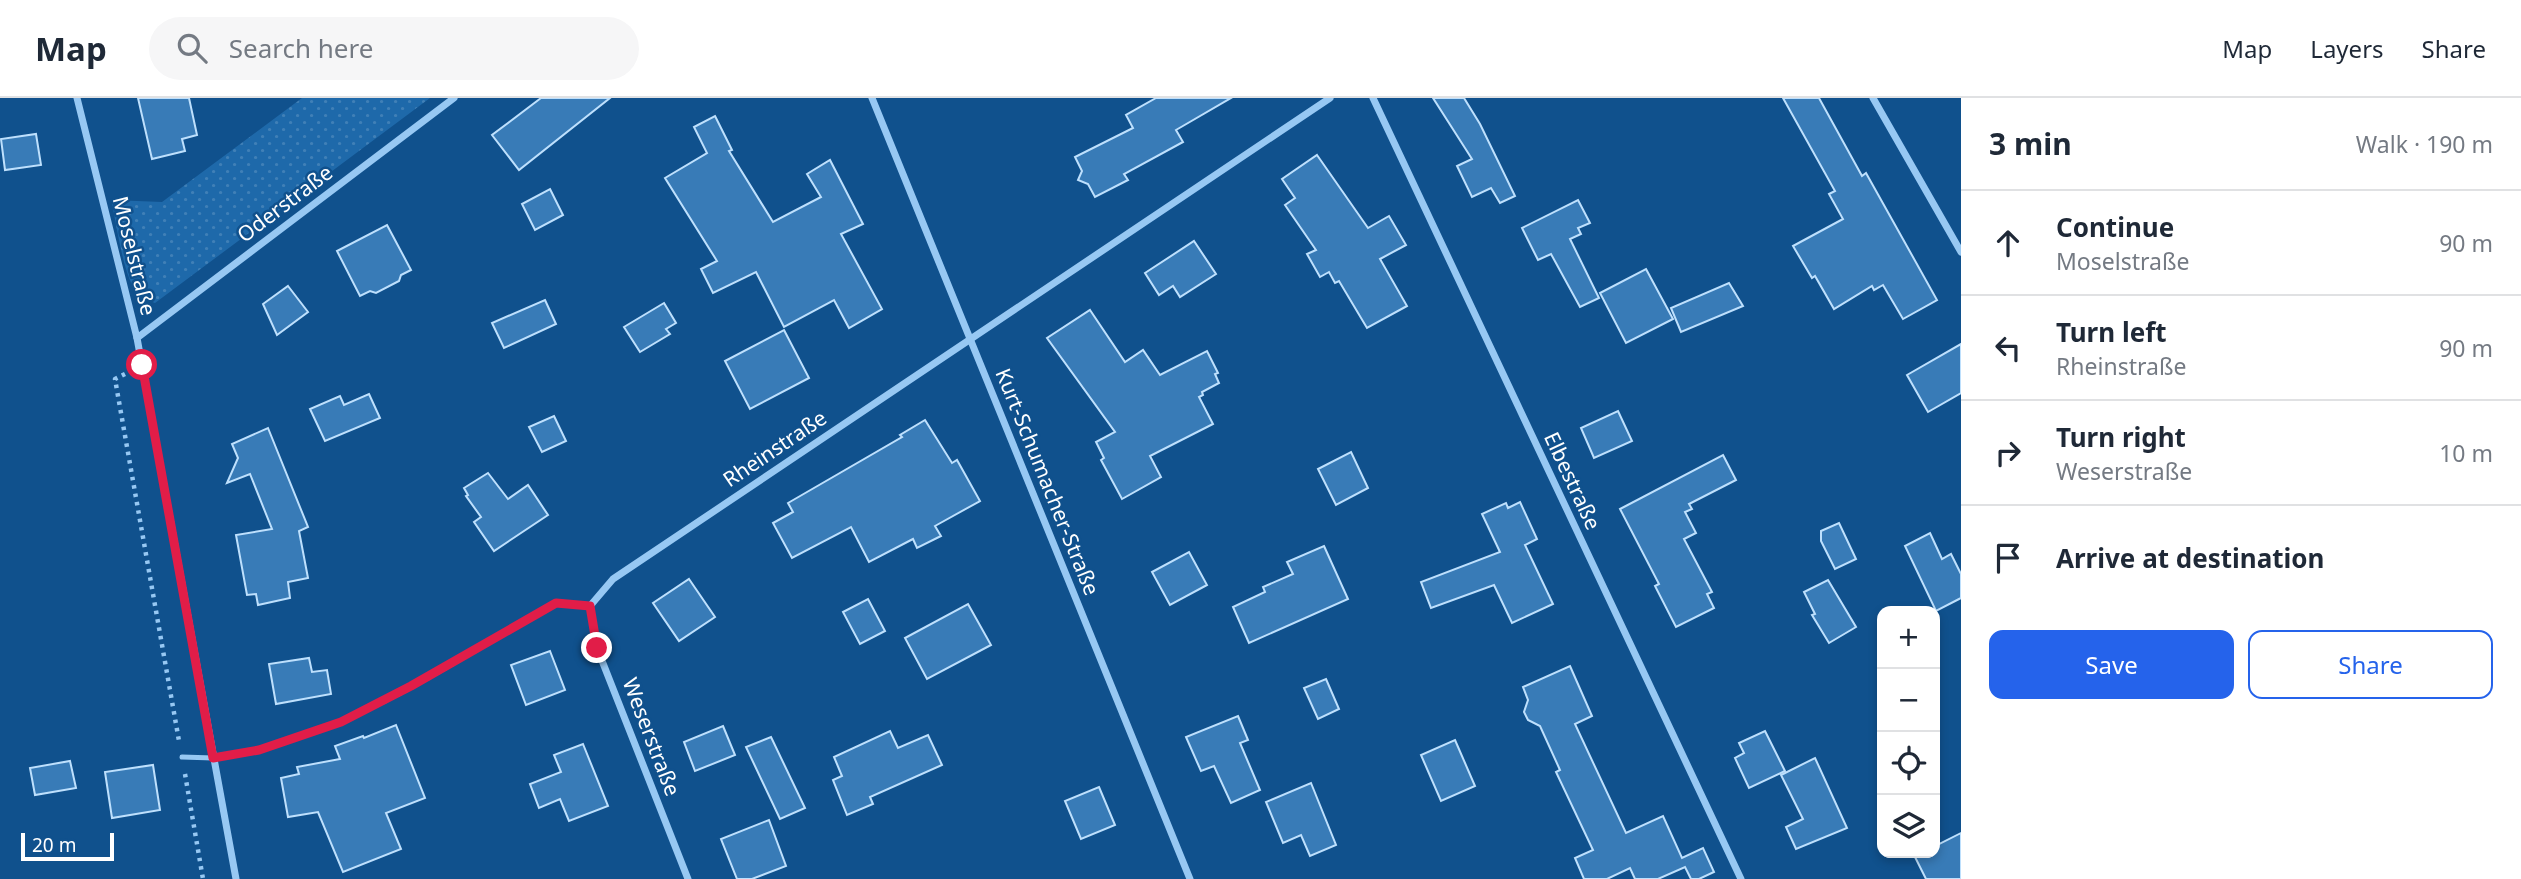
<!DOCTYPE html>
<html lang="en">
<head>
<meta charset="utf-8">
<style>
  body { margin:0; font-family:"Noto Sans",sans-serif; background:#f6f6f7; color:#1f2937 }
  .controls { position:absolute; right:21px; bottom:21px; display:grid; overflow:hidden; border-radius:14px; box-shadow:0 4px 10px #0003 }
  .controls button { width:63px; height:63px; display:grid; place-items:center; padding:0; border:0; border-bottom:2px solid #e0e1e3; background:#fff; color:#1f2937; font:35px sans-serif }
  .scale { position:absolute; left:21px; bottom:18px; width:93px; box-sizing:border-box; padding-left:7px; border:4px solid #fff; border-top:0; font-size:19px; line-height:24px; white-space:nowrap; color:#fff; -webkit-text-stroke:5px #10518d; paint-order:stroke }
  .stop { position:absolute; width:21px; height:21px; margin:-16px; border:5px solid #e11d48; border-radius:50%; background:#fff }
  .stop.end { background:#e11d48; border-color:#fff; box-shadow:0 2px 7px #0008 }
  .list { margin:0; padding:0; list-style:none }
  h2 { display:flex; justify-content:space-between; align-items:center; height:91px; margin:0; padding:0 28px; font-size:30px }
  h2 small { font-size:23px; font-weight:400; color:#747a83 }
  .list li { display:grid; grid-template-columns:46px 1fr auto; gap:21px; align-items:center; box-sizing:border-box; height:105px; padding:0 28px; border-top:2px solid #e0e1e3 }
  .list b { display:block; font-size:26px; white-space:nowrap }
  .list p { margin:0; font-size:23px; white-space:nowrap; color:#747a83 }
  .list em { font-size:23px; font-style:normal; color:#747a83 }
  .actions { display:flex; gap:14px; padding:21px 28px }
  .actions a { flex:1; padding:16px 0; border:2px solid #2563eb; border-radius:14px; text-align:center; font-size:24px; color:#2563eb }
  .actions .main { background:#2563eb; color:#fff }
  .icon { flex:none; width:38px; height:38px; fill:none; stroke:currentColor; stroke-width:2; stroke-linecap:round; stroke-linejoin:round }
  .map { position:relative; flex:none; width:1961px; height:781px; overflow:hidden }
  header { display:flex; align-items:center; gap:42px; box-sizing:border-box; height:98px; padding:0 35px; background:#fff; border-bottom:2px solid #e0e1e3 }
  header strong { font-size:33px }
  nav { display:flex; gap:38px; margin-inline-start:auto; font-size:24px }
  .search { width:490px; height:63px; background:#f6f6f7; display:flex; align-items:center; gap:18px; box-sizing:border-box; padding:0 24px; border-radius:38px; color:#747a83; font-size:26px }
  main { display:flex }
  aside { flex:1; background:#fff }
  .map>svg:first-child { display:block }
</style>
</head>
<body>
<header>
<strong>Map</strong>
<div class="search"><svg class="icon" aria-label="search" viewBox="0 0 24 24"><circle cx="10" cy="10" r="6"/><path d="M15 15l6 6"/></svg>Search here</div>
<nav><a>Map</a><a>Layers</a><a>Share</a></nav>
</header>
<main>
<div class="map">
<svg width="1961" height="781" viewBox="0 0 1961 781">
  <defs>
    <pattern id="green-dots" width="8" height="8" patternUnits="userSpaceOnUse" patternTransform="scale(1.75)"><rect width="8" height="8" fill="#1e69aa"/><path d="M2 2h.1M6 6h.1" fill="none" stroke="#4080b7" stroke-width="1.8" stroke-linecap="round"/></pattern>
  </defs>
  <rect width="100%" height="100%" fill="#10518d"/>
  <path fill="url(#green-dots)" d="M302 0H430L155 205C150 203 144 202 140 198 123 183 117 125 111 102L162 104Z"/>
  <g fill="#387bb7" stroke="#bee0fd" stroke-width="2">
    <path d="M138 0H189L197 37 182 41 185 53 152 61Z"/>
    <path d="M541 0H610L519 72 492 37Z"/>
    <path d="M1156 0H1231L1176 32 1183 44 1124 76 1128 82 1095 99 1088 86 1078 82 1082 73 1075 59 1133 30 1126 17Z"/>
    <path d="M1433 0H1464L1480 26 1515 98 1500 105 1491 90 1472 99 1457 68 1472 61Z"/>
    <path d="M1783 0H1819L1862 78 1866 75 1937 202 1903 221 1883 187 1874 192 1872 188 1834 211 1815 178 1812 180 1793 148 1843 121 1829 96 1835 93Z"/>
    <path d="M715 18 732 52 729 53 773 124 821 99 807 76 830 62 863 126 841 136 882 211 849 230 834 202 784 229 756 174 713 195 701 171 717 163 665 80 707 55 694 29Z"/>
    <path d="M36 36 41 67 5 72 1 41Z"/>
    <path d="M1317 57 1368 130 1389 118 1406 147 1380 161 1407 208 1367 230 1339 183 1335 185 1329 174 1320 179 1307 156 1316 152 1285 107 1295 100 1282 81Z"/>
    <path d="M550 91 563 117 535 132 522 106Z"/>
    <path d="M1578 102 1590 125 1578 130 1581 136 1570 141 1599 200 1580 209 1551 156 1538 162 1522 130Z"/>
    <path d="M387 127 411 172 401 177 399 183 376 195 370 193 360 198 337 153Z"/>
    <path d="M1194 143 1216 176 1180 199 1173 188 1159 197 1145 175Z"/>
    <path d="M1646 171 1673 221 1626 245 1600 195Z"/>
    <path d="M1729 185 1743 208 1681 234 1671 210Z"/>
    <path d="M288 188 308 214 277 237 263 206Z"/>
    <path d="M545 202 556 226 504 250 492 225Z"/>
    <path d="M664 205 676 225 666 231 670 236 640 254 624 229Z"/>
    <path d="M1090 212 1125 264 1143 252 1160 277 1207 253 1218 275 1215 276 1219 285 1202 294 1203 297 1199 299 1213 326 1150 358 1161 379 1122 401 1101 362 1104 360 1096 344 1115 334 1047 240Z"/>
    <path d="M784 232 809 280 750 311 725 263Z"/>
    <path d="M1961 246V295L1928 314 1907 277Z"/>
    <path d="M369 296 380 320 325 343 310 311 340 298 344 307Z"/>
    <path d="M1618 313 1632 343 1594 360 1581 330Z"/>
    <path d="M554 318 566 343 542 354 529 329Z"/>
    <path d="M925 322 952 365 957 362 980 403 935 428 941 438 917 450 913 441 869 464 851 429 792 460 773 425 793 414 788 405 902 339 900 337Z"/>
    <path d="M268 330 308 429 299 433 308 480 288 484 290 500 258 507 256 496 247 497 236 437 272 431 250 376 227 385 238 360 232 346Z"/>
    <path d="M1351 354 1368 390 1336 407 1318 371Z"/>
    <path d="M1723 357 1736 382 1689 406 1692 411 1685 414 1696 435 1684 441 1712 494 1707 496 1714 510 1676 529 1655 488 1659 486 1620 411Z"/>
    <path d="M488 375 508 401 528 387 548 417 494 453 474 424 481 419 466 398 468 397 464 390Z"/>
    <path d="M1520 404 1537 441 1525 447 1553 506 1512 525 1494 487 1431 510 1421 484 1500 454 1482 416 1506 405 1508 410Z"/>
    <path d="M1839 425 1856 461 1835 471 1821 443V433Z"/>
    <path d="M1930 435 1942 461 1951 456 1961 476V500L1936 513 1905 448Z"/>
    <path d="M1324 448 1348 501 1249 545 1233 509 1265 494 1263 489 1293 476 1287 464Z"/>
    <path d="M1189 454 1207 487 1170 507 1152 474Z"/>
    <path d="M689 481 715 519 679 543 653 505Z"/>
    <path d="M1828 482 1856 529 1829 545 1812 517 1815 516 1804 494Z"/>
    <path d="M868 501 885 533 860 546 843 514Z"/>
    <path d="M968 506 991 547 927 581 905 540Z"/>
    <path d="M550 553 565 592 526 607 511 567Z"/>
    <path d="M309 560 312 574 327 572 331 596 276 606 269 566Z"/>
    <path d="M1570 568 1592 618 1575 626 1626 735 1663 718 1682 760 1703 750 1714 774 1699 781H1691L1685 769 1658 781H1635L1630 770 1607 781H1584L1575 760 1593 752 1556 674 1560 672 1540 628 1528 622 1524 614 1528 602 1523 589Z"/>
    <path d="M1326 581 1339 611 1318 621 1304 590Z"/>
    <path d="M1238 618 1248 642 1240 645 1260 692 1231 705 1214 668 1201 673 1186 639Z"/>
    <path d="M396 627 425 700 386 715 401 751 343 774 318 714 288 719 281 680 299 676 297 669 340 661 335 648 363 638 364 640Z"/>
    <path d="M723 628 735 657 695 673 684 644Z"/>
    <path d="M890 633 898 650 928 637 942 667 870 699 873 706 847 717 833 682 842 678 834 659Z"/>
    <path d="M1765 633 1785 673 1749 690 1735 660 1744 655 1739 645Z"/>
    <path d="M771 639 805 710 780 721 746 649Z"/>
    <path d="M1455 642 1475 688 1441 703 1421 657Z"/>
    <path d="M583 646 608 708 569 723 560 701 539 710 530 686 561 674 554 657Z"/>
    <path d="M1815 660 1847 730 1796 751 1786 729 1803 721 1781 677Z"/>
    <path d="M70 663 76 690 35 697 30 670Z"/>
    <path d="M153 667 160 712 112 720 105 674Z"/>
    <path d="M1311 685 1336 747 1310 758 1301 737 1283 745 1266 704Z"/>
    <path d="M1099 689 1115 727 1081 741 1065 703Z"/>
    <path d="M769 722 786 768 752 781H737L721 741Z"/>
    <path d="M1961 735V781H1926L1913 755H1935V748Z"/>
  </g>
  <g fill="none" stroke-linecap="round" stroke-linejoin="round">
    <g stroke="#97c8f3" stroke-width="4.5" stroke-dasharray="3.5 5" stroke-linecap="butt">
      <path d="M125 276 115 281 179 643"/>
      <path d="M231 657C350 637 454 564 556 504L571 506"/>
      <path d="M185 676 203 781"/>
    </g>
    <path stroke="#97c8f3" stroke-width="5" d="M182 659 213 660"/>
    <g stroke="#97c8f3" stroke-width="7">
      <path d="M77 0 137 240 236 781"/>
      <path d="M872 0 1190 781"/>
      <path d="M1373 0 1741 781"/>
      <path d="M1873 0 1961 154"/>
      <path d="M137 240 454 0"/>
      <path d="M688 781 597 550 590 508 613 481 1330 0"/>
    </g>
  </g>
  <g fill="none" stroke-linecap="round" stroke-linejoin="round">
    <path stroke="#e11d48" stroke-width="9" d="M142 267 213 660 259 652 341 624 411 588 556 505 590 508 597 550"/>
  </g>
  <g text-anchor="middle" stroke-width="5" stroke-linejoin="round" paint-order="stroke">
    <g font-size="21" fill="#fff" stroke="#10518d">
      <text transform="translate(285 106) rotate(-37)" y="7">Oderstraße</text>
      <text transform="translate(134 158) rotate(76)" y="7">Moselstraße</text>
      <text transform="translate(775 351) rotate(-34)" y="7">Rheinstraße</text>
      <text transform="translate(1572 383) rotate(65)" y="7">Elbestraße</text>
      <text transform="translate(1047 384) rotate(68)" y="7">Kurt-Schumacher-Straße</text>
      <text transform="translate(651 639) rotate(69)" y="7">Weserstraße</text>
    </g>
  </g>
</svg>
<div class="controls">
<button>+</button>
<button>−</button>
<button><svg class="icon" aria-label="locate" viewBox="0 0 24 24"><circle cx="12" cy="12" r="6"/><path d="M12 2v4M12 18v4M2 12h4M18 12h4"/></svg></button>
<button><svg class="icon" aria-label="layers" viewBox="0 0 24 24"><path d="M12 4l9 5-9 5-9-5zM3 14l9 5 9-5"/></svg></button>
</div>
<div class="scale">20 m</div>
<div class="stop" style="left:142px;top:267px"></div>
<div class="stop end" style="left:597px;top:550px"></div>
</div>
<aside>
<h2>3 min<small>Walk · 190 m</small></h2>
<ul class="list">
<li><svg class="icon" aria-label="ahead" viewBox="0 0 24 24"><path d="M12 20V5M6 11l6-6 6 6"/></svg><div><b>Continue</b><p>Moselstraße</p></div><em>90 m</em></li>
<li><svg class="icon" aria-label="left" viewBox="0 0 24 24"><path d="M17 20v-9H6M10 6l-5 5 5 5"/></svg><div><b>Turn left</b><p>Rheinstraße</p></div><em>90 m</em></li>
<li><svg class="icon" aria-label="right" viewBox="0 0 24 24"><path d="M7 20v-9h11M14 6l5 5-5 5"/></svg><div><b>Turn right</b><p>Weserstraße</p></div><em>10 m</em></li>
<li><svg class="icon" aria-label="arrive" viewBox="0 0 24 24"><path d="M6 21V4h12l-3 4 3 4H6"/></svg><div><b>Arrive at destination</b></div></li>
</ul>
<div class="actions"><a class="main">Save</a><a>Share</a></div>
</aside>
</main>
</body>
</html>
